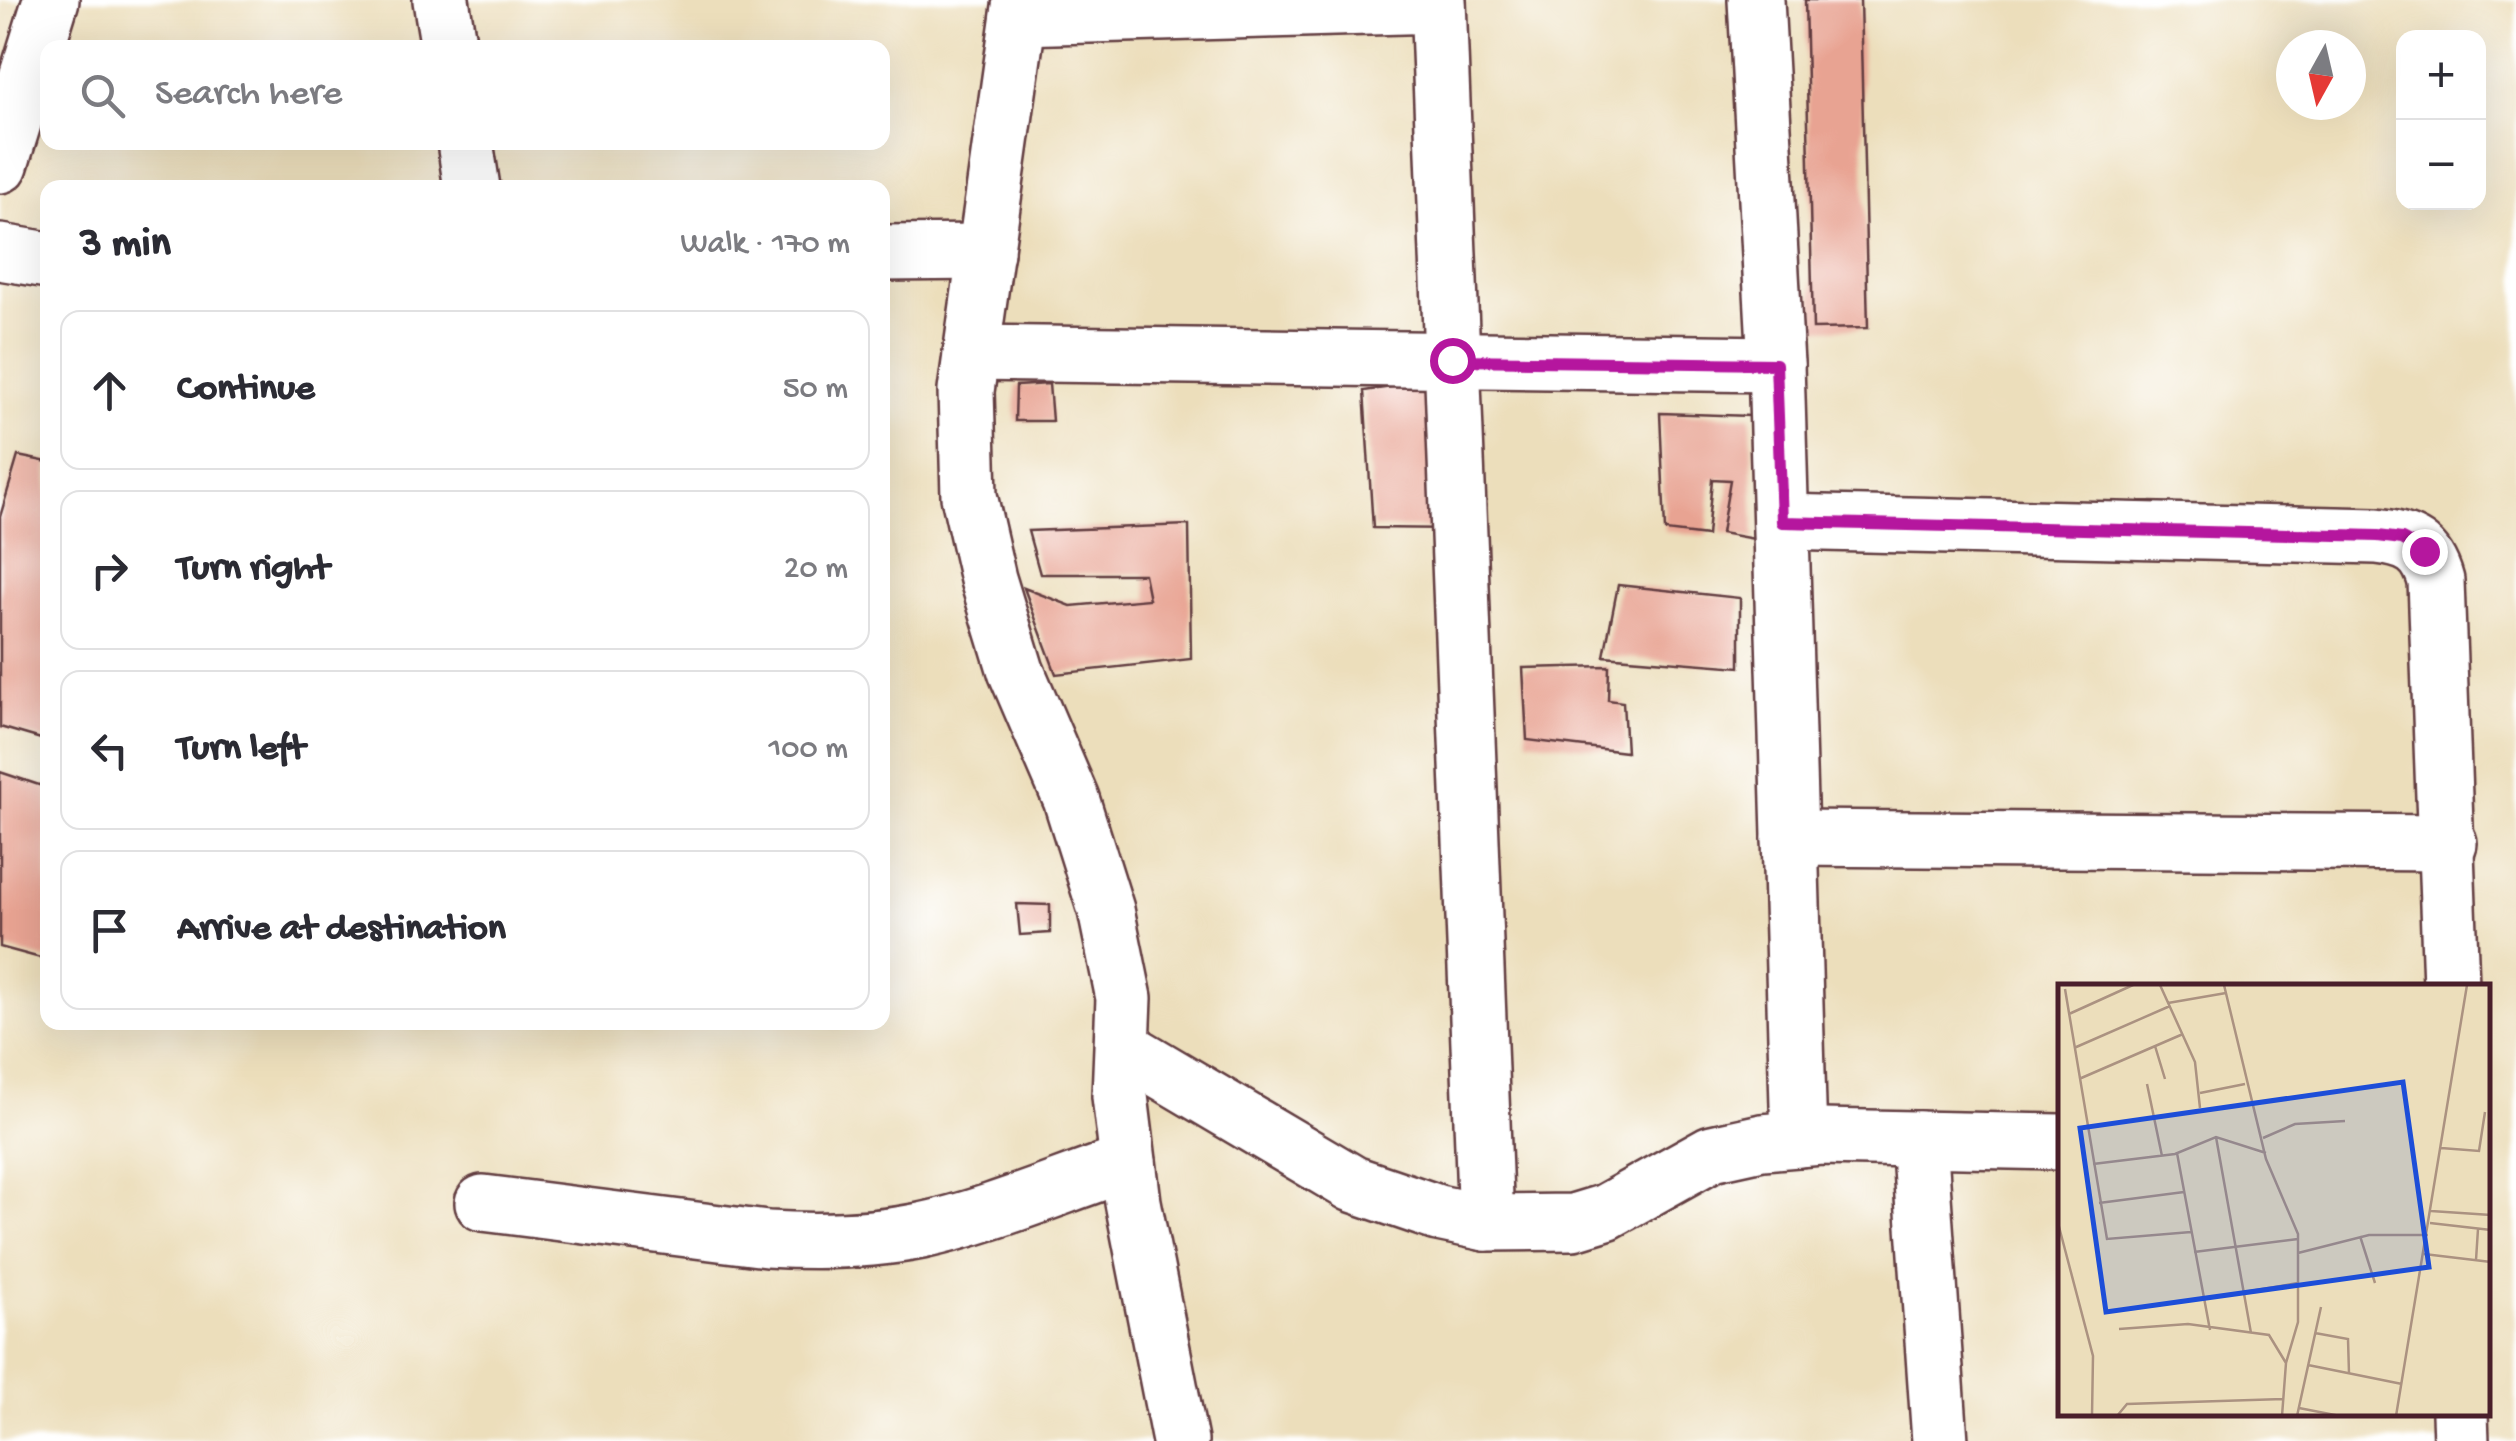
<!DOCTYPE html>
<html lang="en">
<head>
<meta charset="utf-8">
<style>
  body { margin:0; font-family:"Gochi Hand",sans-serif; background:#f2f2f3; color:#2b2b33 }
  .controls { position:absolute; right:30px; top:30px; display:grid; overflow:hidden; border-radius:20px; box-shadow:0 10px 40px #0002 }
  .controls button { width:90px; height:90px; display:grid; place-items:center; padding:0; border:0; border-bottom:2px solid #e1e1e2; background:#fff; color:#2b2b33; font:50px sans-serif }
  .compass { position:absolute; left:2276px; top:30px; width:90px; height:90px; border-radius:50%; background:#fff; box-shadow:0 10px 40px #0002; rotate:188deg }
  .stop { position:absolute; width:30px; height:30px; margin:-22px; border:8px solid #b5179e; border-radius:50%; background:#fff }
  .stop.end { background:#b5179e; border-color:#fff; box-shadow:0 2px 10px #0008 }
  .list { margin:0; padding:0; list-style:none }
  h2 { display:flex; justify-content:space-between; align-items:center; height:130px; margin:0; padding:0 40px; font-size:42px }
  h2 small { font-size:32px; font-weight:400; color:#7c7c81 }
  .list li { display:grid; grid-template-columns:65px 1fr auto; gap:30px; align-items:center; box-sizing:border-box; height:160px; margin:0 20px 20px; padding:0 20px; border:2px solid #e1e1e2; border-radius:20px }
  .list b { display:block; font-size:38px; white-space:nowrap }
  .list em { font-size:32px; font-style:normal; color:#7c7c81 }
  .icon { flex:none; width:55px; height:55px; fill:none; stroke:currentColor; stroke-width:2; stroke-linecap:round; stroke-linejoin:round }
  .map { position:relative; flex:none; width:2516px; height:1441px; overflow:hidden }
  .search { position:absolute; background:#fff; box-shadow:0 10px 40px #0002; left:40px; top:40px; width:850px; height:110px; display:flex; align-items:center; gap:25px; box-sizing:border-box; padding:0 35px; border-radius:20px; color:#7c7c81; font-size:38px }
  .panel { position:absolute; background:#fff; box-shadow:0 10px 40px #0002; left:40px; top:180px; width:850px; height:850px; border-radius:20px }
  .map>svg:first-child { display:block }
</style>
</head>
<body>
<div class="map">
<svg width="2516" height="1441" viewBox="0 0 2516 1441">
  <rect width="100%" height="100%" fill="#fff"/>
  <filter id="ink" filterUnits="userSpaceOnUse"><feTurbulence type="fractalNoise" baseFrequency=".01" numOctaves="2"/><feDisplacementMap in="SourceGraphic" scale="20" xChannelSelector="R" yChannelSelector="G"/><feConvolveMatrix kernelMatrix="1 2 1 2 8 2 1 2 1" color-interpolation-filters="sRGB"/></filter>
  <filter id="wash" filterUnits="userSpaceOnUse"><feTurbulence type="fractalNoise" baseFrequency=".0048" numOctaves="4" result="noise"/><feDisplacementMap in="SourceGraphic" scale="40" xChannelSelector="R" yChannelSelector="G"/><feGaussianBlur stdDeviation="2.25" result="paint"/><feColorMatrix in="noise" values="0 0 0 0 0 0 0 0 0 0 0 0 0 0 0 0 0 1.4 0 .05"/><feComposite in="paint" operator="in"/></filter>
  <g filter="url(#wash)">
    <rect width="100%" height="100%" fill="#ecdebb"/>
    <g id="blocks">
      <g fill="#e8a392">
        <path d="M1805 0H1860L1868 328 1813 329Z"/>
        <path d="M1433 381 1459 529 1373 528 1364 391Z"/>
        <path d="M1049 384 1052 421H1015L1016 386Z"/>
        <path d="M1660 413 1751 416 1754 539 1721 533 1730 480 1712 479 1707 536 1665 531Z"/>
        <path d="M18 456 48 462V741L0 727V517Z"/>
        <path d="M1189 525 1191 659 1056 674 1024 588 1071 606 1149 599 1144 574H1040L1028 531Z"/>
        <path d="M1618 585 1740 598V667L1604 656Z"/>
        <path d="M1609 666 1608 700 1623 702 1626 752 1527 740 1523 668Z"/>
        <path d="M0 772 48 788V960L0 947Z"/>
        <path d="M1017 904 1050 905V933L1020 935Z"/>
      </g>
    </g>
  </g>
  <g filter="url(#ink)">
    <use href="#blocks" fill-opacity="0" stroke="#623c41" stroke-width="2.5"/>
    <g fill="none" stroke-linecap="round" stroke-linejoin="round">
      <defs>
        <g id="minor">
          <path d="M441 0 449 48"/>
          <path d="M1021 0 966 391 969 496 988 579 1016 671 1071 799 1106 910 1124 998 1120 1096 1133 1202 1180 1441"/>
          <path d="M1438 0 1486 1223"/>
          <path d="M1756 0 1776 364 1799 1139"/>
          <path d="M1019 17 1438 5"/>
          <path d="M465 142 472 188"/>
          <path d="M0 252 48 260"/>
          <path d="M882 253 986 252"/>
          <path d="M971 353 1776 364"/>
          <path d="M1781 522 2377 536C2410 540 2427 548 2436 581L2451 986"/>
          <path d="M1790 838 2449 843"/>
          <path d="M1123 1048 1353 1184 1438 1213 1486 1223 1573 1222 1606 1212 1712 1153 1762 1142 1821 1137 2061 1142"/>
          <path d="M1919 1139 1940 1441"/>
          <path d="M483 1203 767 1239C818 1242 871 1241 921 1231 988 1217 1062 1185 1128 1163"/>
          <path d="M2460 1414 2461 1441"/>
        </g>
        <path id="tertiary" d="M0 165 51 0"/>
      </defs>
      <use href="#minor" stroke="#623c41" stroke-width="60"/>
      <use href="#tertiary" stroke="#623c41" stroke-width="60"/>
      <use href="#minor" stroke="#fff" stroke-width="55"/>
      <use href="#tertiary" stroke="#fff" stroke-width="55"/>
    </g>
  </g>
  <g fill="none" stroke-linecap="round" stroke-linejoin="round" filter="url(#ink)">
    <path stroke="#b5179e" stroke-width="12" d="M1452 360 1776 364 1782 522 2378 536 2402 539 2424 551"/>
  </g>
  <g transform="translate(2058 984)">
    <rect width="432" height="432" fill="#ecdebb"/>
    <path fill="none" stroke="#ab9281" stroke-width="2.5" d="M102 1 137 78 142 124M166 1 208 175 240 250V338L228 379 224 432M7 5 49 255 133 248M110 19 168 9M11 30 75 1M97 62 107 95M16 64 112 22M21 95 125 50M89 100 104 172M142 109 187 100M158 153 193 349M205 154 237 140 287 137M383 164 421 167 427 128M119 169 152 346M35 180 117 170 158 153 208 169M41 219 126 208M373 227 433 231M0 239 35 372 34 432M372 239 433 246M302 252 317 299M136 268 240 255M240 269 311 251H370M366 270 433 278M418 276 420 245M186 308 240 299M61 345 130 340 211 351 228 379M257 349 290 355 291 389M250 381 344 400M241 424 282 432M59 432 69 420 225 415M239 432 263 323M338 432 409 1"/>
    <path fill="#1d4ed8" fill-opacity="0.15" stroke="#1d4ed8" stroke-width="5" d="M345 98 371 283 48 328 22 144Z"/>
    <rect width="432" height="432" fill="none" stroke="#4a1f2b" stroke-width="5"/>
  </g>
</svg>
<div class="controls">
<button>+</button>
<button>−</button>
</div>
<svg class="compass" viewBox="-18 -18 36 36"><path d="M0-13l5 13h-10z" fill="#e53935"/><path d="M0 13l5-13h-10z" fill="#7c7c81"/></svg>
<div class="stop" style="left:1452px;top:360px"></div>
<div class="stop end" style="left:2424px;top:551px"></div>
<div class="search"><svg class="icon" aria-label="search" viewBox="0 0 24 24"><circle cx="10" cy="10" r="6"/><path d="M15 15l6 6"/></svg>Search here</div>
<section class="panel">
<h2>3 min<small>Walk · 170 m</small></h2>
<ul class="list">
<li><svg class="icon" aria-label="ahead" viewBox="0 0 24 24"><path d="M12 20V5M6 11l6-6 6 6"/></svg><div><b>Continue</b></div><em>50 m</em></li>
<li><svg class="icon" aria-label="right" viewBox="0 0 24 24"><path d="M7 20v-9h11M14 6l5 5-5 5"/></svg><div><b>Turn right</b></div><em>20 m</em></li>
<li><svg class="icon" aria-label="left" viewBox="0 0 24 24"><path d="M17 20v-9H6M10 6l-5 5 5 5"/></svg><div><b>Turn left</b></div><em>100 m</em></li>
<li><svg class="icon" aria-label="arrive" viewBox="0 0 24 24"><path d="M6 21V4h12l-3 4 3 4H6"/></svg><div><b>Arrive at destination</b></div></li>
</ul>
</section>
</div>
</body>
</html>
